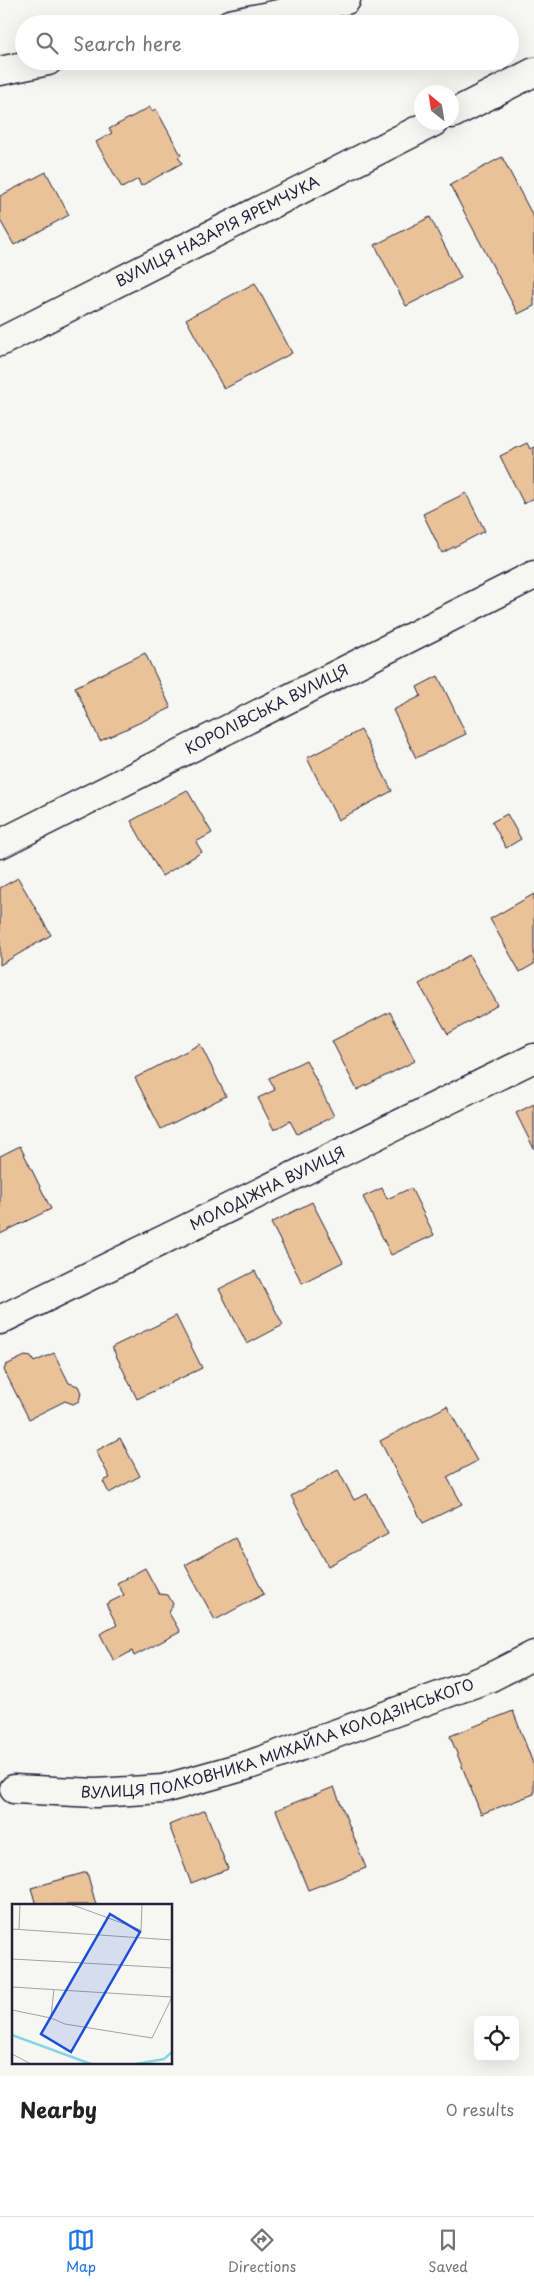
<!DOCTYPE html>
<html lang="en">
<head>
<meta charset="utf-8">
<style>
  body { margin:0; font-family:"Playpen Sans",sans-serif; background:#f2f2f2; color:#222 }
  .controls { position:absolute; right:15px; bottom:15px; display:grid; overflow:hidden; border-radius:8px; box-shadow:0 5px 20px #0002 }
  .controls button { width:45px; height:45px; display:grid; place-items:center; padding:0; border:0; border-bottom:1px solid #e0e0e0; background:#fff; color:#222; font:25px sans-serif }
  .compass { position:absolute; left:414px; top:85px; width:45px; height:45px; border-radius:50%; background:#fff; box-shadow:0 5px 20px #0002; rotate:330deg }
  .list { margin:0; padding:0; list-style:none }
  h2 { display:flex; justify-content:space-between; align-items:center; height:65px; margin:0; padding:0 20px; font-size:21px }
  h2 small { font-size:16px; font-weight:400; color:#767676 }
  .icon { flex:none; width:28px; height:28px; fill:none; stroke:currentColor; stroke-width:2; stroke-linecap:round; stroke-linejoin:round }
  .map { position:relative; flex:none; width:534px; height:2076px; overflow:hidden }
  .search { position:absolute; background:#fff; box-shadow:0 5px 20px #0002; left:15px; right:15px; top:15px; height:55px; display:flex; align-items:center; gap:12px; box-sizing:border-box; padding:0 18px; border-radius:28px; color:#767676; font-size:19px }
  .sheet { height:140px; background:#fff }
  nav { display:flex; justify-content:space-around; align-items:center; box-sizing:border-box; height:70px; border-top:1px solid #e0e0e0; background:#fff; font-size:14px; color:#767676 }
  nav a { display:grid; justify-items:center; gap:2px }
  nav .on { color:#1a73e8 }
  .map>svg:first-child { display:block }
</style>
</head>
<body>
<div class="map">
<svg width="534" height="2076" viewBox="0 0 534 2076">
  <rect width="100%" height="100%" fill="#f6f6f2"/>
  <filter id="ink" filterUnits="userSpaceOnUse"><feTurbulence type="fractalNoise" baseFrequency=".02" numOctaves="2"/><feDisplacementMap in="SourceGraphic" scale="10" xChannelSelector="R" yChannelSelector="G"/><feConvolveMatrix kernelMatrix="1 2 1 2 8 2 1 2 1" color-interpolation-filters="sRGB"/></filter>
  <g filter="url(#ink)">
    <g fill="#eac29a" stroke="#22223b">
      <path d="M150 107 152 111 156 109 181 155 178 157 182 163 141 186 138 179 122 188 96 142 112 133 109 129Z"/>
      <path d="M502 157 534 218V306L518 314 450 185Z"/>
      <path d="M46 172 69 215 14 245 0 220V196Z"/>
      <path d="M430 217 461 278 406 306 375 245Z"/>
      <path d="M255 283 292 353 224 389 186 319Z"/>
      <path d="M527 443 530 449 534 447V498L524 504 500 456Z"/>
      <path d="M466 493 485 531 442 553 423 514Z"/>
      <path d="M145 653 171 708 100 741 75 687Z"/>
      <path d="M438 676 466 734 416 758 393 710 421 696 417 687Z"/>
      <path d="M361 730 392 791 338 820 307 758Z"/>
      <path d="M187 790 212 833 196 842 202 852 162 876 131 821Z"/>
      <path d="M507 814 521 839 506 848 492 822Z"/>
      <path d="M18 878 51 935 0 965V888Z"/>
      <path d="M534 894V964L520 972 490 919Z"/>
      <path d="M469 955 498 1005 448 1034 419 984Z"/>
      <path d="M390 1012 415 1061 357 1090 332 1041Z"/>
      <path d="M200 1044 226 1096 161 1129 135 1078Z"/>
      <path d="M306 1060 334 1116 297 1134 290 1121 274 1130 258 1098 275 1090 269 1078Z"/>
      <path d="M534 1104V1149L516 1113Z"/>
      <path d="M20 1146 51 1209 0 1234V1156Z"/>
      <path d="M382 1188 387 1199 411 1188 434 1235 391 1255 363 1197Z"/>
      <path d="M312 1202 343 1262 302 1283 271 1223Z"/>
      <path d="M255 1271 283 1325 247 1344 219 1289Z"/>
      <path d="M176 1316 202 1368 137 1399 112 1347Z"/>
      <path d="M54 1353 69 1383 78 1386 81 1393 79 1401 73 1404 65 1401 29 1419 4 1370 6 1365 25 1356 31 1357 34 1362Z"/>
      <path d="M447 1406 477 1461 447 1477 462 1504 423 1523 380 1441Z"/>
      <path d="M120 1438 140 1476 109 1493 103 1481 110 1478 96 1451Z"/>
      <path d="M338 1470 354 1500 367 1494 388 1534 328 1566 291 1496Z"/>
      <path d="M235 1538 264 1594 215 1620 185 1565Z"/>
      <path d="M145 1568 159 1594 168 1595 173 1604 169 1613 180 1632 134 1656 132 1651 114 1661 100 1634 117 1625 106 1604 124 1595 117 1583Z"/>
      <path d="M513 1711 534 1766V1794L481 1814 450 1736Z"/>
      <path d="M334 1787 366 1868 308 1890 276 1810Z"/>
      <path d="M205 1810 228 1869 191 1883 169 1825Z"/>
      <path d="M87 1872 96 1905H36L31 1888Z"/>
    </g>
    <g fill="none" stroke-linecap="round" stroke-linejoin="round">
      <defs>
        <g id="street">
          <path d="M230 24 346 0"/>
          <path d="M0 71 48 61"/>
          <path d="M452 114 534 72"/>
          <path id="s1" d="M0 342 434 122"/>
          <path id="s2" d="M0 844 534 575"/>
          <path id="s3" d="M0 1320 534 1058"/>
          <path id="s4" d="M14 1789 96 1793 163 1789 249 1765 489 1678 534 1655"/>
        </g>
      </defs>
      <use href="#street" stroke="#22223b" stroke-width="31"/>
      <use href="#street" stroke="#f6f6f2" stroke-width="28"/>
    </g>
  </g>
  <g text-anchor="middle" stroke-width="5" stroke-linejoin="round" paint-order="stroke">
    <g font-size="15" fill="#22223b" stroke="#f6f6f2">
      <text dy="5" stroke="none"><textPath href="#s1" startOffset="244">ВУЛИЦЯ НАЗАРІЯ ЯРЕМЧУКА</textPath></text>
      <text dy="5" stroke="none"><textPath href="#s2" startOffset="299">КОРОЛІВСЬКА ВУЛИЦЯ</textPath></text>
      <text dy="5" stroke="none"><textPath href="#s3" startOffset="298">МОЛОДІЖНА ВУЛИЦЯ</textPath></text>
      <text dy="5" stroke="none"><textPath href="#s4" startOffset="272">ВУЛИЦЯ ПОЛКОВНИКА МИХАЙЛА КОЛОДЗІНСЬКОГО</textPath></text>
    </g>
  </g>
  <g transform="translate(12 1904)">
    <rect width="160" height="160" fill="#f6f6f2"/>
    <path fill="none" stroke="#86d7e1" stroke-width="2.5" d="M0 131 79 160M124 160 152 155 160 148"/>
    <path fill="none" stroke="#a1a1a9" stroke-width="1" d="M58 0 129 26M0 25 160 36M7 25 8 0M129 27 130 0M0 55 160 64M0 83 160 93 140 134 53 120 39 114 0 106M39 113 42 85M0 150 19 160"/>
    <path fill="#1d4ed8" fill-opacity="0.15" stroke="#1d4ed8" stroke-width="2.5" d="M98 10 128 28 59 148 29 130Z"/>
    <rect width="160" height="160" fill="none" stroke="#22223b" stroke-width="2.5"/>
  </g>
</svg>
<div class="controls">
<button><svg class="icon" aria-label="locate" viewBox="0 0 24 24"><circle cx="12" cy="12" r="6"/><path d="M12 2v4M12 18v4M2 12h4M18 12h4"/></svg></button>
</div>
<svg class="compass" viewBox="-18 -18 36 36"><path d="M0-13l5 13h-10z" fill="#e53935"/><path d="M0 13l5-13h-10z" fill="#767676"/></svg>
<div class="search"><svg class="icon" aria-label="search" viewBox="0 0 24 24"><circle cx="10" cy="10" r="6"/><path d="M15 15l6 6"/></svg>Search here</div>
</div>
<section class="sheet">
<h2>Nearby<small>0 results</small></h2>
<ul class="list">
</ul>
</section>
<nav>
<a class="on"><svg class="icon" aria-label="map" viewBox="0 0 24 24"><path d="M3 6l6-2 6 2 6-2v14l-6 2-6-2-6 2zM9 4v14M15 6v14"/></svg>Map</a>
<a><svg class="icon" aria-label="directions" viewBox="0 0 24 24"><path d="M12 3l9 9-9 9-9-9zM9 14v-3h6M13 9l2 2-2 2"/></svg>Directions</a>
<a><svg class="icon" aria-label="saved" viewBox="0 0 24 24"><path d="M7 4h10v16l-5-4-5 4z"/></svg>Saved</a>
</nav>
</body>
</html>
